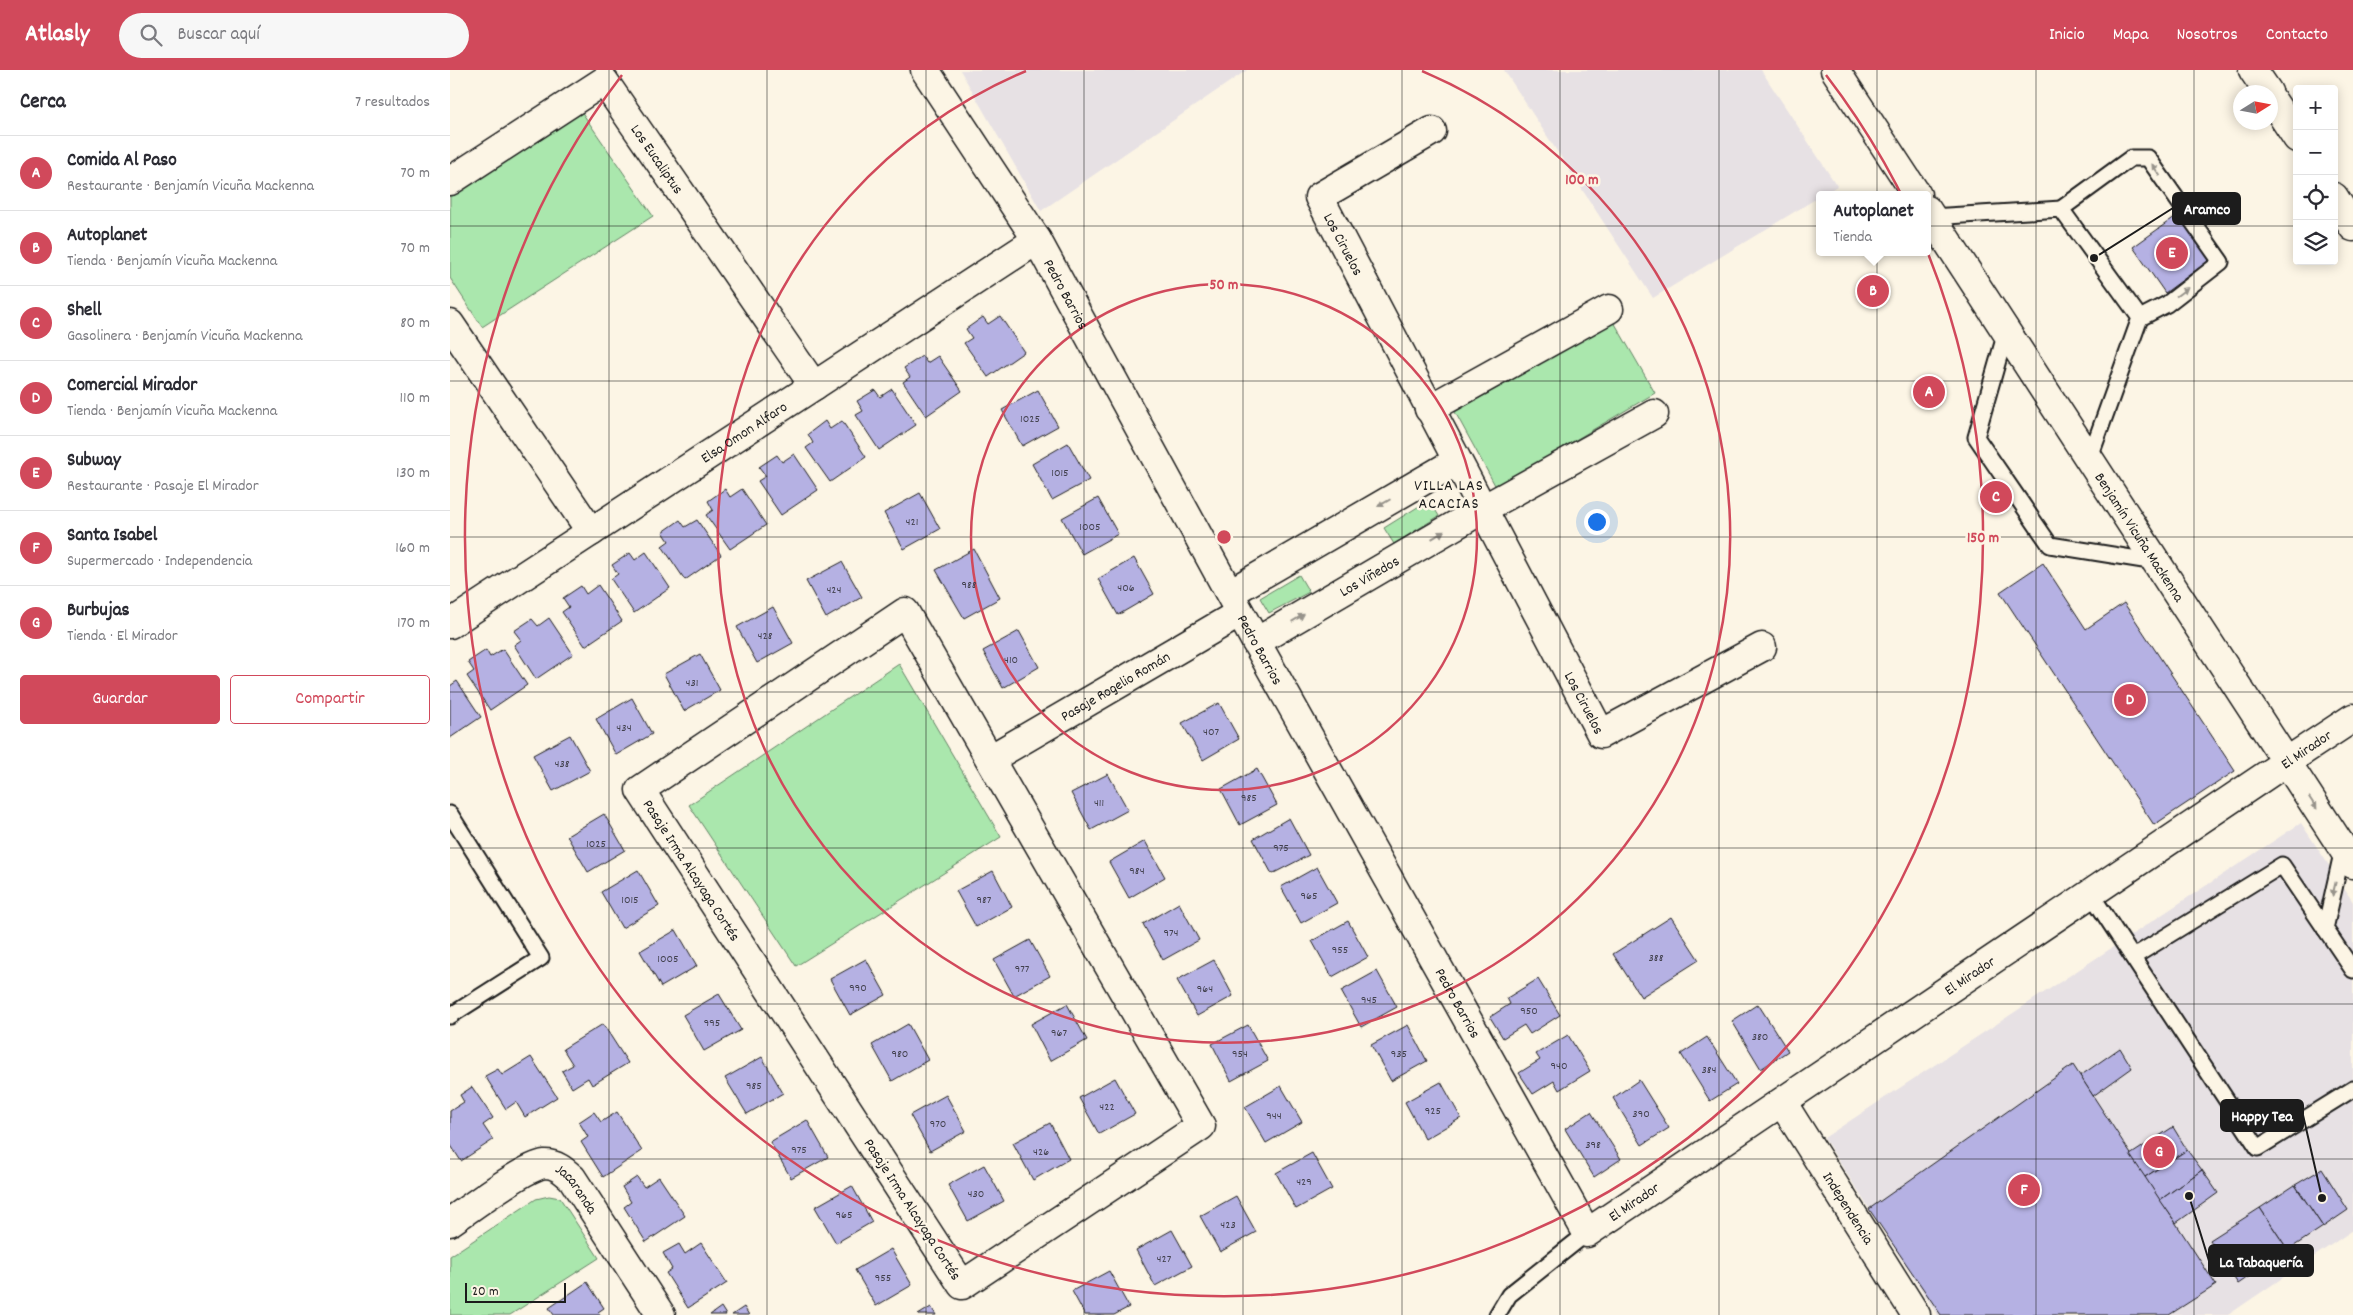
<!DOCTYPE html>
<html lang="es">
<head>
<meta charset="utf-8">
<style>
  body { margin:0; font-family:Dekko,sans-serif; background:#f7f7f7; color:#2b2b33 }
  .controls { position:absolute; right:15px; top:15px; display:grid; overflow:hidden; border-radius:5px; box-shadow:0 2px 12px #0003 }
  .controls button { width:45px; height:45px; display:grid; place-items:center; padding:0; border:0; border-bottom:1px solid #e1e1e2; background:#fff; color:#2b2b33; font:25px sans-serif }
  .compass { position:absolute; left:1783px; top:15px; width:45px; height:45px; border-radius:50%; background:#fff; box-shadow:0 2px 12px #0003; rotate:79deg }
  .scale { position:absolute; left:15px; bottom:12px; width:101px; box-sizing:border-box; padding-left:5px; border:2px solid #1c1c1c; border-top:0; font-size:14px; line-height:18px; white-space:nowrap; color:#1c1c1c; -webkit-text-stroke:4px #fcf5e5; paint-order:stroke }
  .you { position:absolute; left:1146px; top:451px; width:18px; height:18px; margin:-12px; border:4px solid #fff; border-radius:50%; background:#1a73e8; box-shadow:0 0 0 8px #1a73e833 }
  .badge { display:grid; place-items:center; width:32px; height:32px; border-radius:50%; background:#d1495b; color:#fff; font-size:16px; font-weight:700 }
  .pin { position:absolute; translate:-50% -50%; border:2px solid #fff; box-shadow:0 1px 5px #0006 }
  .popup { position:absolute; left:1366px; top:121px; width:115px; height:65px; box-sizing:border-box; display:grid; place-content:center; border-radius:5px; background:#fff; filter:drop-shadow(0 1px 4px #0005); font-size:16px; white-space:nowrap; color:#7c7c81 }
  .popup b { font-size:19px; color:#2b2b33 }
  .popup::after { content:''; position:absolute; left:50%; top:100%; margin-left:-10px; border:10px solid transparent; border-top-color:#fff }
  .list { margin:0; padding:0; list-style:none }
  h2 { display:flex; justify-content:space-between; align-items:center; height:65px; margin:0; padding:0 20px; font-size:21px }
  h2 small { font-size:16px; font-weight:400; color:#7c7c81 }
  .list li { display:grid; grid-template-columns:32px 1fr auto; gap:15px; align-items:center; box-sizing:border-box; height:75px; padding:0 20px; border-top:1px solid #e1e1e2 }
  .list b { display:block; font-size:19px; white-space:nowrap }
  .list p { margin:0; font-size:16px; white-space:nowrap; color:#7c7c81 }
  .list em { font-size:16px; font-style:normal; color:#7c7c81 }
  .actions { display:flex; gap:10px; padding:15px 20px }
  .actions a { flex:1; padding:11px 0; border:1px solid #d1495b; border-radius:5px; text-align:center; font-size:18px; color:#d1495b }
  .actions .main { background:#d1495b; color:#fff }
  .icon { flex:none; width:28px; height:28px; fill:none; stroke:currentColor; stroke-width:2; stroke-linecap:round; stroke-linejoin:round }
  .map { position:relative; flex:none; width:1903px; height:1245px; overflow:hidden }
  header { display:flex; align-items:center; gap:30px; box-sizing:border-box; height:70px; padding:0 25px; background:#d1495b; color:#fff }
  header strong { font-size:24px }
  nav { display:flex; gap:28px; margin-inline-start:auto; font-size:18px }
  .search { width:350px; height:45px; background:#f7f7f7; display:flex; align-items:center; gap:12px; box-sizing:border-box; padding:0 18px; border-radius:28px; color:#7c7c81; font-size:19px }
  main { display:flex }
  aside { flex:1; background:#fff }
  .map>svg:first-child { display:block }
</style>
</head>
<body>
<header>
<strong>Atlasly</strong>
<div class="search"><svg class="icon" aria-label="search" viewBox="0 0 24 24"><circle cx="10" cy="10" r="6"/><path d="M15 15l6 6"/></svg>Buscar aquí</div>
<nav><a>Inicio</a><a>Mapa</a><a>Nosotros</a><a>Contacto</a></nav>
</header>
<main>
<aside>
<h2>Cerca<small>7 resultados</small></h2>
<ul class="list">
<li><span class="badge">A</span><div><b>Comida Al Paso</b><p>Restaurante · Benjamín Vicuña Mackenna</p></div><em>70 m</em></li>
<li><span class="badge">B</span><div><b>Autoplanet</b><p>Tienda · Benjamín Vicuña Mackenna</p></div><em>70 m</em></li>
<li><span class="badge">C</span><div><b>Shell</b><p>Gasolinera · Benjamín Vicuña Mackenna</p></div><em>80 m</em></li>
<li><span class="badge">D</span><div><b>Comercial Mirador</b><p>Tienda · Benjamín Vicuña Mackenna</p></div><em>110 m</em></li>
<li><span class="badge">E</span><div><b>Subway</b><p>Restaurante · Pasaje El Mirador</p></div><em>130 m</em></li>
<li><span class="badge">F</span><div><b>Santa Isabel</b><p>Supermercado · Independencia</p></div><em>160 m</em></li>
<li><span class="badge">G</span><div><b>Burbujas</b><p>Tienda · El Mirador</p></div><em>170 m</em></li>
</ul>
<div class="actions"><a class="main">Guardar</a><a>Compartir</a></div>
</aside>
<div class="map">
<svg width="1903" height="1245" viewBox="0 0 1903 1245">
  <rect width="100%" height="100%" fill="#fcf5e5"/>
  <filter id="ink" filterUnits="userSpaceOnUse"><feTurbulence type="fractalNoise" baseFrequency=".02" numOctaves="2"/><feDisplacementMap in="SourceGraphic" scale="10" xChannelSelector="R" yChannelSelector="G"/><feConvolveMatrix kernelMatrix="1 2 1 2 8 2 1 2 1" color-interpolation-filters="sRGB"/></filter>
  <g filter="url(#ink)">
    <g fill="#e7e1e4">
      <path d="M510 0H797L591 141Z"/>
      <path d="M1054 0H1311L1387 116 1203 228Z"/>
      <path d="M1851 753 1903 832V1160L1778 1245H1487L1374 1068Z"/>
    </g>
    <g fill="#aae7ad" stroke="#638264">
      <path d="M131 41 203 146 32 257 0 208V125Z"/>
      <path d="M1164 252 1205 323 1046 417 1005 342Z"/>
      <path d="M979 430 989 446 944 474 934 458Z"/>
      <path d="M849 505 859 522 819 543 810 528Z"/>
      <path d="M449 594 551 767 346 896 239 735Z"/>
      <path d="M99 1126 110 1128 149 1188 60 1245H0V1186L86 1129Z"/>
    </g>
    <g fill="#b5b1e3" stroke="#1c1c1c">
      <path d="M1729 144 1761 189 1715 223 1683 177Z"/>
      <path d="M550 246 574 282 538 307 514 273 522 268 516 259 533 247 538 254Z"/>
      <path d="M472 286 477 293 488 286 512 321 476 346 453 312 460 307 454 298Z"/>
      <path d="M442 319 466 355 429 380 406 345 413 341 407 331 425 320 430 327Z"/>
      <path d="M588 320 608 356 572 376 552 340Z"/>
      <path d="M375 351 380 359 392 351 416 387 380 412 356 378 363 373 358 364Z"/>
      <path d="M618 373 639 410 602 430 582 394Z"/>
      <path d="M344 384 368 420 331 445 308 411 316 406 309 397 327 385 332 392Z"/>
      <path d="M275 419 280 427 292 419 316 455 280 479 256 445 263 440 258 431Z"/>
      <path d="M470 423 490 459 454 479 434 443Z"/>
      <path d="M648 428 668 464 632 484 612 448Z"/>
      <path d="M230 450 235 457 247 450 271 485 235 510 212 476 219 471 213 462Z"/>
      <path d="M524 479 550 528 514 548 486 500Z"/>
      <path d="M196 482 220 518 184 543 161 509 168 504 162 495 180 483 185 490Z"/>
      <path d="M684 488 704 524 668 545 648 509Z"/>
      <path d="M392 492 412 527 376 548 356 511Z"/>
      <path d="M1593 493 1636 559 1674 533 1785 701 1704 755 1550 522Z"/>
      <path d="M148 515 172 551 135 576 112 542 119 537 113 528 131 516 136 524Z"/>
      <path d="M323 537 343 573 307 593 287 557Z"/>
      <path d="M99 548 123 584 86 609 64 575 71 570 64 561 82 549 88 556Z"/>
      <path d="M569 561 589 597 553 618 533 581Z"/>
      <path d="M53 579 77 615 40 640 17 606 24 601 18 592 36 580 40 587Z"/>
      <path d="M250 584 270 620 234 641 214 604Z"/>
      <path d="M7 611 31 647 0 668V616Z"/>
      <path d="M182 628 202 664 166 685 146 649Z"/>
      <path d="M769 633 789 669 753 690 732 653Z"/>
      <path d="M120 665 140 701 103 721 83 685Z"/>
      <path d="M807 699 827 735 790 755 771 719Z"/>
      <path d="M658 704 678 740 641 760 621 723Z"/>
      <path d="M154 744 175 780 138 802 117 766Z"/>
      <path d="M839 748 859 785 822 804 803 769Z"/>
      <path d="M695 771 715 807 679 828 659 792Z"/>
      <path d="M867 797 887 833 851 853 831 817Z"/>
      <path d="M188 800 209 836 172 858 151 822Z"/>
      <path d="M543 801 562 837 526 857 506 821Z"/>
      <path d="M729 833 749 870 713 890 693 854Z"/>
      <path d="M1221 847 1249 890 1191 927 1163 884Z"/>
      <path d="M898 851 918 887 882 907 862 871Z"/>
      <path d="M226 860 247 896 211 917 190 881Z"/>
      <path d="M580 870 600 906 564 926 544 890Z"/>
      <path d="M416 889 436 925 400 945 380 909Z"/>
      <path d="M764 890 783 926 747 946 727 910Z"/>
      <path d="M927 901 947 937 911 957 891 921Z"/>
      <path d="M1088 909 1110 945 1080 964 1074 955 1053 968 1040 947 1060 934 1057 928Z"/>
      <path d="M269 924 291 960 254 981 233 945Z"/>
      <path d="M617 934 637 970 600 991 581 954Z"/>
      <path d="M1308 934 1338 981 1311 999 1282 951Z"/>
      <path d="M153 954 178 993 142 1015 138 1008 122 1018 112 1001 123 995 113 979Z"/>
      <path d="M458 954 478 990 442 1011 422 975Z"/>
      <path d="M798 955 818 991 781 1011 762 974Z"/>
      <path d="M958 955 977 991 941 1011 921 975Z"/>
      <path d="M1118 965 1140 1001 1109 1020 1104 1011 1083 1024 1069 1003 1090 990 1086 984Z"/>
      <path d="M1257 967 1287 1014 1260 1031 1231 984Z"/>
      <path d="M1670 978 1682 998 1643 1026 1630 1006Z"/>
      <path d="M81 987 107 1027 75 1047 66 1032 56 1039 35 1006 48 999 52 1005Z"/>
      <path d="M312 987 333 1023 297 1044 275 1008Z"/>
      <path d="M1623 995 1766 1215 1719 1245H1491L1419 1139Z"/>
      <path d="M665 1008 685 1044 649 1064 629 1028Z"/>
      <path d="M1189 1010 1219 1058 1192 1075 1163 1028Z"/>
      <path d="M991 1012 1011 1048 975 1069 955 1032Z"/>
      <path d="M831 1016 852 1052 816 1073 795 1037Z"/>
      <path d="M22 1017 43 1048 33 1055 43 1070 11 1091 0 1074V1041L14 1032 10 1025Z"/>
      <path d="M496 1025 516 1061 480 1081 460 1045Z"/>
      <path d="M144 1042 151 1052 167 1042 192 1081 153 1107 131 1072 138 1067 129 1052Z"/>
      <path d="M1141 1042 1171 1089 1144 1107 1115 1059Z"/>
      <path d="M357 1050 378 1087 341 1108 320 1072Z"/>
      <path d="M600 1053 619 1089 583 1110 563 1073Z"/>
      <path d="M1723 1057 1737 1080 1695 1107 1680 1085Z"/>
      <path d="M1737 1080 1752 1100 1710 1130 1695 1107Z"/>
      <path d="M862 1083 882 1119 846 1139 826 1103Z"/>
      <path d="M534 1095 554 1131 518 1151 498 1115Z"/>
      <path d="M1872 1099 1898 1140 1873 1157 1845 1115Z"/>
      <path d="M1752 1100 1768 1123 1726 1153 1710 1130Z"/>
      <path d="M187 1107 194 1117 209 1107 235 1146 196 1172 174 1137 181 1132 172 1117Z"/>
      <path d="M1845 1115 1873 1157 1838 1180 1810 1138Z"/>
      <path d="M402 1116 422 1152 386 1173 365 1137Z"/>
      <path d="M786 1126 806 1162 770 1182 750 1146Z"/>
      <path d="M1810 1138 1838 1180 1788 1214 1760 1170Z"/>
      <path d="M722 1160 742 1196 705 1216 686 1180Z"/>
      <path d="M251 1173 277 1213 238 1238 216 1203 222 1199 213 1183 229 1174 235 1184Z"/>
      <path d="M441 1179 462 1215 426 1236 405 1200Z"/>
      <path d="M659 1201 679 1237 664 1245H635L622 1221Z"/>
      <path d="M137 1212 154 1238 148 1242 151 1245H104L99 1238Z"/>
      <path d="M271 1237 276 1245H260Z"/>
      <path d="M294 1237 299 1245H282Z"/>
      <path d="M481 1237 486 1245H468Z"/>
    </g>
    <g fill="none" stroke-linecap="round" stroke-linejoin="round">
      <defs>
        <g id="lane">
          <path d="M1611 139 1681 88H1698L1771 192 1717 234 1690 248"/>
          <path d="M1481 147 1611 139 1690 248 1639 390"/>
          <path d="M1556 262 1526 367 1600 475 1706 492"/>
          <path d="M0 744 91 888 0 946"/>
          <path d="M1641 824 1808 1078 1903 1019"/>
          <path d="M1875 859 1893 779"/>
          <path d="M1683 887 1832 795 1903 900"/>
          <path d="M1047 1245 1059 1225 1137 1163"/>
        </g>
        <g id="street">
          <path d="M1803 0 1818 22"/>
          <path d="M1820 27 1847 68"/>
          <path id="s1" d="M982 61 869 127 1151 664 1312 577"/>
          <path id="s2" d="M0 111 154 11 364 316"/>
          <path d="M1884 127 1903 157"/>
          <path d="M0 254 141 462"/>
          <path d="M979 339 1159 239"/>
          <path d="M780 523 1007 391"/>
          <path d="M455 542 751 1056 512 1215 190 720Z"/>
          <path id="s3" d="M806 572 1033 439 1204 344"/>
          <path id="s4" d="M540 689 790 543"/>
          <path id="s5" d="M0 1152C19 1139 75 1096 95 1094 107 1094 114 1101 122 1108L211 1245"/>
        </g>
        <g id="secondary">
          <path id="s6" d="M475 0 587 170 806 572 1137 1163 1836 692"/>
          <path id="s7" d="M0 554 587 170"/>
          <path id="s8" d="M1332 1032 1466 1245"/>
        </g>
        <g id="primary">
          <path d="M1385 0 1467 125"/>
          <path id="s9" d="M1477 140 1903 794"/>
          <path d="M1836 692 1903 648"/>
        </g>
      </defs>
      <use href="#lane" stroke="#1c1c1c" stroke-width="19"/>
      <use href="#street" stroke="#1c1c1c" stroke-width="31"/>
      <use href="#secondary" stroke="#1c1c1c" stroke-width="31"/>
      <use href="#primary" stroke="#1c1c1c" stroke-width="31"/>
      <use href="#lane" stroke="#fcf5e5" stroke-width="15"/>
      <use href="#street" stroke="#fcf5e5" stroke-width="28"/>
      <use href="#secondary" stroke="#fcf5e5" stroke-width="28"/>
      <use href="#primary" stroke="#fcf5e5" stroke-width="28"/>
    </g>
    <defs><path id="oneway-solid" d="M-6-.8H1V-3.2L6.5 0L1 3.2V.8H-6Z" transform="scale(1.25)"/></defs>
    <g fill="#97938b">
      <use href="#oneway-solid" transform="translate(1706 100) rotate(-125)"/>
      <use href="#oneway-solid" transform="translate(1732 222) rotate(-37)"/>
      <use href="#oneway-solid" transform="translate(934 433) rotate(150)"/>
      <use href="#oneway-solid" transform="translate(988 465) rotate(-31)"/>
      <use href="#oneway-solid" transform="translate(848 548) rotate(-31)"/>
      <use href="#oneway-solid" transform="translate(1863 733) rotate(57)"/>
      <use href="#oneway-solid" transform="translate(1884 819) rotate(103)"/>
    </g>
  </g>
  <path fill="none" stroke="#1c1c1c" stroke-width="1" stroke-opacity="0.55" d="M159 0V1245M317 0V1245M476 0V1245M634 0V1245M793 0V1245M952 0V1245M1110 0V1245M1269 0V1245M1427 0V1245M1586 0V1245M1744 0V1245M0 156H1847M1884 156H1903M0 311H1903M0 467H1903M0 622H1903M0 778H1903M0 934H1903M0 1089H1903"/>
  <g fill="none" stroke="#d1495b" stroke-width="2.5">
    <circle cx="774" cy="467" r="253"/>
    <path d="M972 1A506 506 0 1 1 576 1"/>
    <path d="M1376 5A759 759 0 1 1 172 5"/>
  </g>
  <g text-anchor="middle" stroke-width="5" stroke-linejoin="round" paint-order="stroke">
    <g font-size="12" fill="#42414e">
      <text x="580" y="352">1025</text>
      <text x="610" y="406">1015</text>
      <text x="462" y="455">421</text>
      <text x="640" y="460">1005</text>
      <text x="519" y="518">988</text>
      <text x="676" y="521">406</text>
      <text x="384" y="523">424</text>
      <text x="315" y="569">428</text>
      <text x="561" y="593">410</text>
      <text x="242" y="616">431</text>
      <text x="174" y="661">434</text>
      <text x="761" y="665">407</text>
      <text x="112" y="697">438</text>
      <text x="799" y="731">985</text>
      <text x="649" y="736">411</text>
      <text x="146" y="777">1025</text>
      <text x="831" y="781">975</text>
      <text x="687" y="804">984</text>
      <text x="859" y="829">965</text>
      <text x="180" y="833">1015</text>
      <text x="534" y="833">987</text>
      <text x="721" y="866">974</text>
      <text x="890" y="883">955</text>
      <text x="1206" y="891">388</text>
      <text x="218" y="892">1005</text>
      <text x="572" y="902">977</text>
      <text x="408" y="921">990</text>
      <text x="755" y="922">964</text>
      <text x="919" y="933">945</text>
      <text x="1079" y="944">950</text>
      <text x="262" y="956">995</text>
      <text x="609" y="966">967</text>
      <text x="1310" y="970">380</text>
      <text x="450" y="987">980</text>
      <text x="790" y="987">954</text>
      <text x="949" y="987">935</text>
      <text x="1109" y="999">940</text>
      <text x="1259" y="1003">384</text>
      <text x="304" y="1019">985</text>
      <text x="657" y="1040">422</text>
      <text x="983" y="1044">925</text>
      <text x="1191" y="1047">390</text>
      <text x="824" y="1049">944</text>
      <text x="488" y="1057">970</text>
      <text x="1143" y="1078">398</text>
      <text x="349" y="1083">975</text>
      <text x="591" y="1085">426</text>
      <text x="854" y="1115">429</text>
      <text x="526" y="1127">430</text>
      <text x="394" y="1148">965</text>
      <text x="778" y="1158">423</text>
      <text x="714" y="1192">427</text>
      <text x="433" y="1211">955</text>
    </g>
    <g font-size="15" fill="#1c1c1c" stroke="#fcf5e5">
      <text dy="5" stroke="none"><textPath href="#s2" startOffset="278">Los Eucaliptus</textPath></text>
      <text dy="5" stroke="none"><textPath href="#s1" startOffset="184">Los Ciruelos</textPath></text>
      <text dy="5" stroke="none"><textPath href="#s6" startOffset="265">Pedro Barrios</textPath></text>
      <text dy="5" stroke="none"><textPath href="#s7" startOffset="351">Elsa Omon Alfaro</textPath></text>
      <text dy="5" stroke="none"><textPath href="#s9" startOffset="390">Benjamín Vicuña Mackenna</textPath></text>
      <text dy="5" stroke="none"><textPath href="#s3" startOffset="131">Los Viñedos</textPath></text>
      <text dy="5" stroke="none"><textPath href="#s6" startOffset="670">Pedro Barrios</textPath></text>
      <text dy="5" stroke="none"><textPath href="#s4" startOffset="145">Pasaje Rogelio Román</textPath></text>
      <text dy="5" stroke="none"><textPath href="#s1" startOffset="702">Los Ciruelos</textPath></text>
      <text transform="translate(1856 679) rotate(-34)" y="5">El Mirador</text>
      <text transform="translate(242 800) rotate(57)" y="5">Pasaje Irma Alcayaga Cortés</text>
      <text dy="5" stroke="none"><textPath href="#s6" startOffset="1800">El Mirador</textPath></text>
      <text dy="5" stroke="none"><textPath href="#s6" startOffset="1075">Pedro Barrios</textPath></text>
      <text dy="5" stroke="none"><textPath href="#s5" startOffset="154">Jacaranda</textPath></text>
      <text dy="5" stroke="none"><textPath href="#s6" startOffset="1395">El Mirador</textPath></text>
      <text dy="5" stroke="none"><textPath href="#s8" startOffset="125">Independencia</textPath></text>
      <text transform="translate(463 1139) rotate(57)" y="5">Pasaje Irma Alcayaga Cortés</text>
    </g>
    <g font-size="16" letter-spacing="1" fill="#1c1c1c" stroke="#fcf5e5">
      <text x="999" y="420">VILLA LAS<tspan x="999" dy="18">ACACIAS</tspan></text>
    </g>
  </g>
  <circle cx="774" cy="467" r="8" fill="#d1495b" stroke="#fcf5e5" stroke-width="2.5"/>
  <g font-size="15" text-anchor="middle" font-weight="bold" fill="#d1495b" stroke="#fcf5e5" stroke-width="5" stroke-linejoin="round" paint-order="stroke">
    <text x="1132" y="114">100 m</text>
    <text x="774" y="219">50 m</text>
    <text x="1533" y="472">150 m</text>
  </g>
  <path fill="none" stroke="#1c1c1c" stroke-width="2" d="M1644 188L1723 138M1872 1128L1853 1045M1739 1126L1759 1191"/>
  <g fill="#1c1c1c" stroke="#fcf5e5" stroke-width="2">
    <circle cx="1644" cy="188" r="5"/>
    <circle cx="1872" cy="1128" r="5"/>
    <circle cx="1739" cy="1126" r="5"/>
  </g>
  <g fill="#1c1c1c" stroke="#1c1c1c" stroke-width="2">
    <rect x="1723" y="123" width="67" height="31" rx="5"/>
    <rect x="1771" y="1030" width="82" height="31" rx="5"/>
    <rect x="1759" y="1175" width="104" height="31" rx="5"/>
  </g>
  <g font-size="16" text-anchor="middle" font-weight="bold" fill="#fff">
    <text x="1757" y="144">Aramco</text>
    <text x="1812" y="1051">Happy Tea</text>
    <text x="1811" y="1197">La Tabaquería</text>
  </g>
</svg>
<div class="controls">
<button>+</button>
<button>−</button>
<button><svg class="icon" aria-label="locate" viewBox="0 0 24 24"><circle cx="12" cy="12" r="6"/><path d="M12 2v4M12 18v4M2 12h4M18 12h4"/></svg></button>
<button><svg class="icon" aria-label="layers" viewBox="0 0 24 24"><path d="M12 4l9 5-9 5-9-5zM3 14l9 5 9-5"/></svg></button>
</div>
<svg class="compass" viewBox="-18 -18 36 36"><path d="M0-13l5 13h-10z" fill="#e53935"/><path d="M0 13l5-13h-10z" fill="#7c7c81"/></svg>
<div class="scale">20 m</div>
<div class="you"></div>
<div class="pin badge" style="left:1479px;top:322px">A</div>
<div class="pin badge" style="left:1423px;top:221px">B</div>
<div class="popup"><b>Autoplanet</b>Tienda</div>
<div class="pin badge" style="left:1546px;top:427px">C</div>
<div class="pin badge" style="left:1680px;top:630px">D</div>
<div class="pin badge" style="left:1722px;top:183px">E</div>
<div class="pin badge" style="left:1574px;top:1120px">F</div>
<div class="pin badge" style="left:1709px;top:1082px">G</div>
</div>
</main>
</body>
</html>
